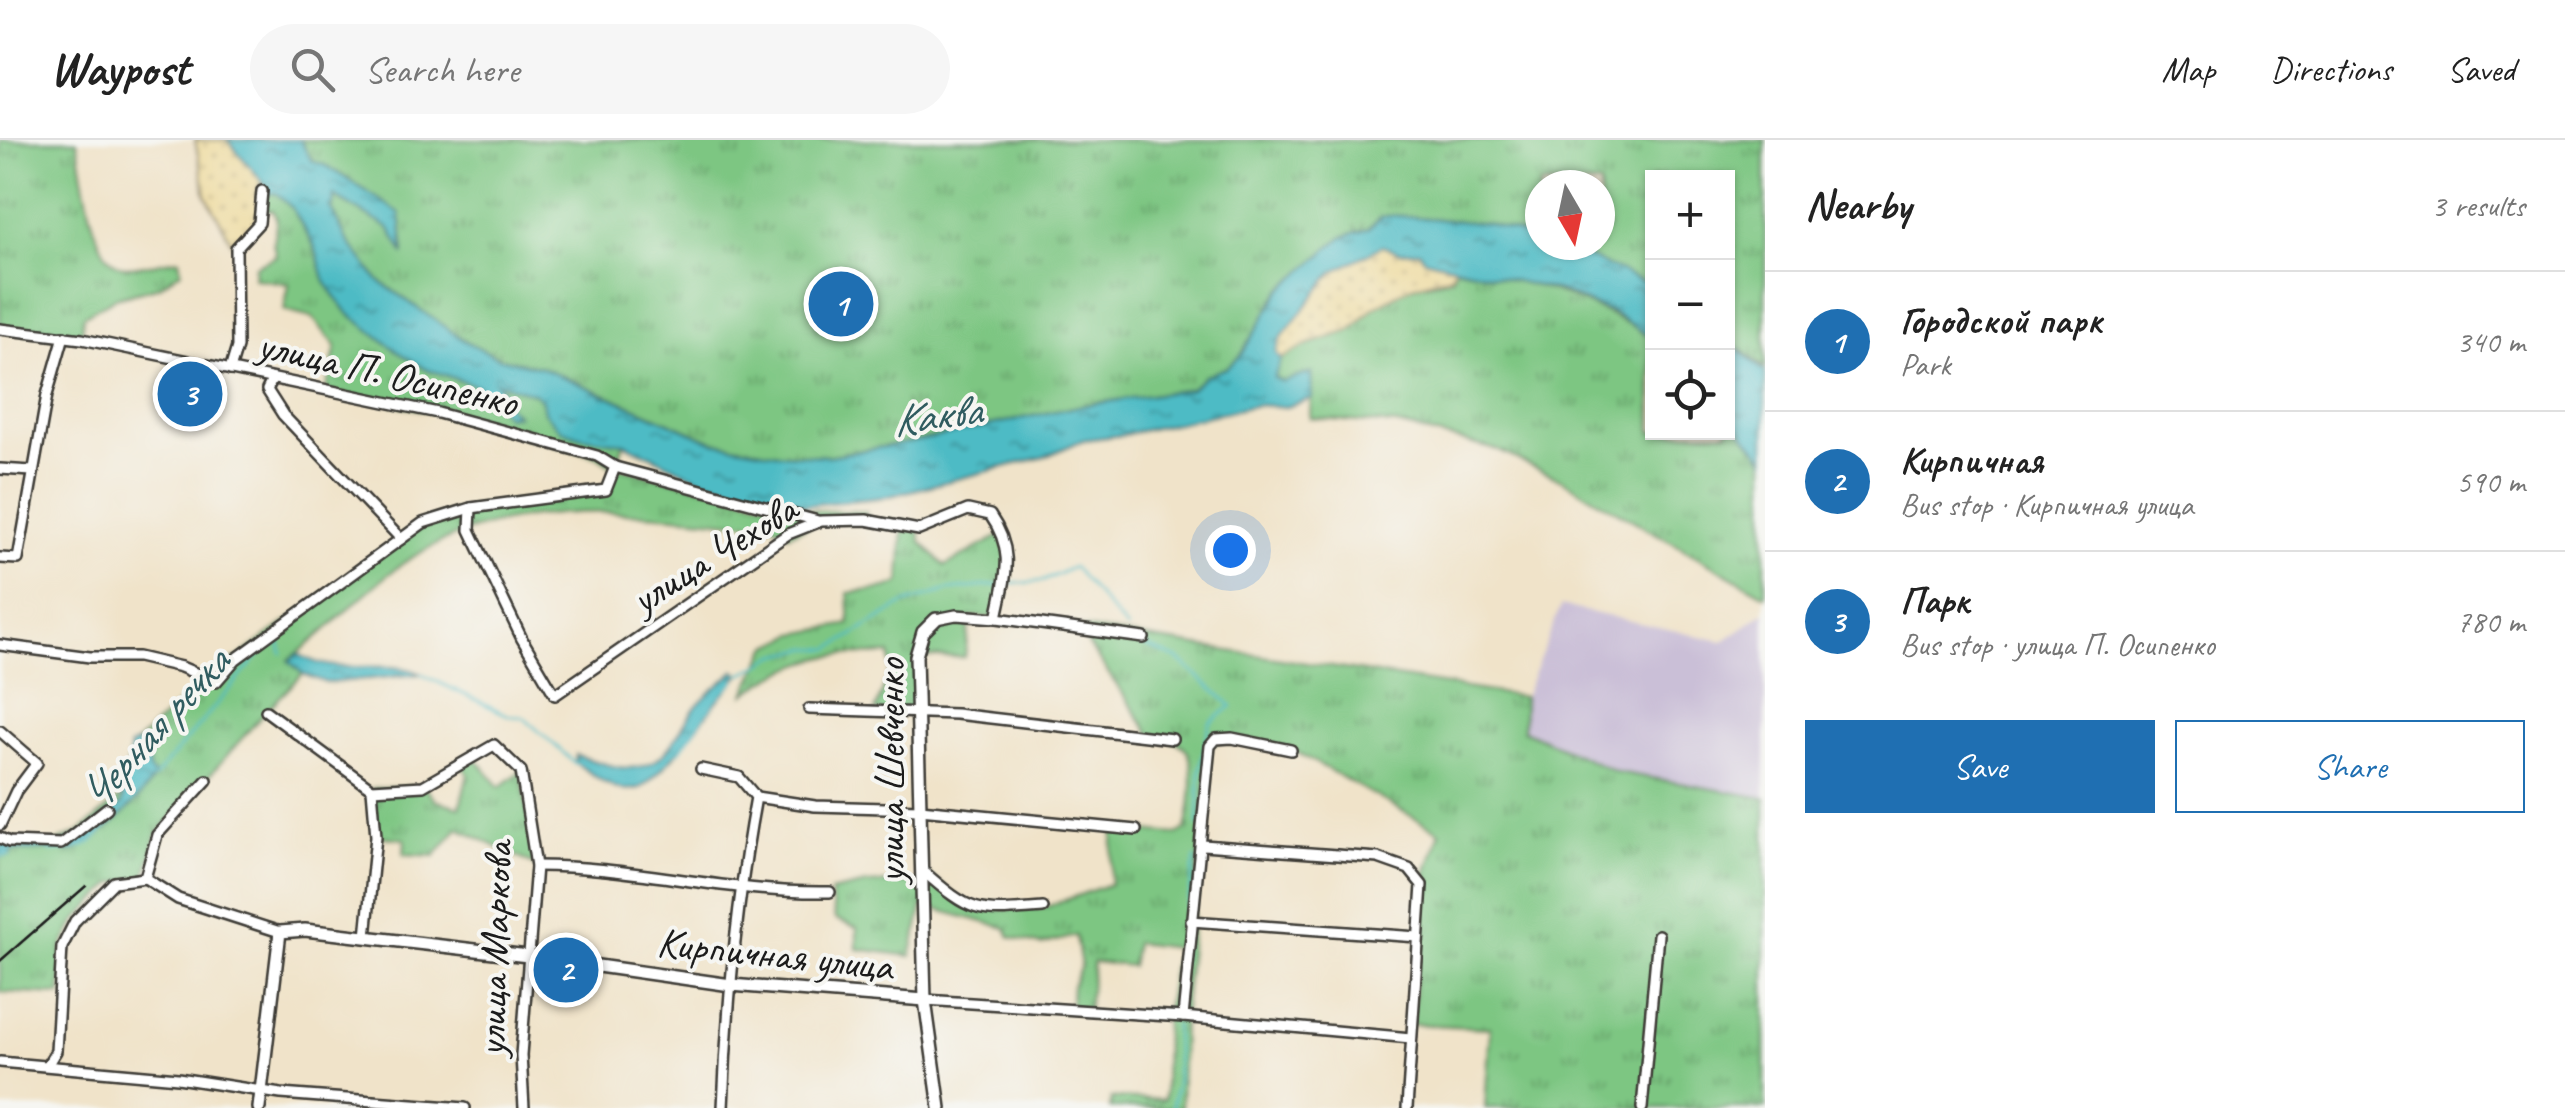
<!DOCTYPE html>
<html lang="en">
<head>
<meta charset="utf-8">
<style>
  body { margin:0; font-family:Caveat,sans-serif; background:#f6f6f6; color:#222 }
  .controls { position:absolute; right:30px; top:30px; display:grid; overflow:hidden; border-radius:0px; box-shadow:0 2px 8px #0004 }
  .controls button { width:90px; height:90px; display:grid; place-items:center; padding:0; border:0; border-bottom:2px solid #e0e0e0; background:#fff; color:#222; font:50px sans-serif }
  .compass { position:absolute; left:1525px; top:30px; width:90px; height:90px; border-radius:50%; background:#fff; box-shadow:0 2px 8px #0004; rotate:171deg }
  .you { position:absolute; left:1230px; top:410px; width:35px; height:35px; margin:-25px; border:8px solid #fff; border-radius:50%; background:#1a73e8; box-shadow:0 0 0 15px #1a73e833 }
  .badge { display:grid; place-items:center; width:65px; height:65px; border-radius:50%; background:#1f6fb2; color:#fff; font-size:32px; font-weight:700 }
  .pin { position:absolute; translate:-50% -50%; border:5px solid #fff; box-shadow:0 2px 10px #0006 }
  .list { margin:0; padding:0; list-style:none }
  h2 { display:flex; justify-content:space-between; align-items:center; height:130px; margin:0; padding:0 40px; font-size:42px }
  h2 small { font-size:32px; font-weight:400; color:#767676 }
  .list li { display:grid; grid-template-columns:65px 1fr auto; gap:30px; align-items:center; box-sizing:border-box; height:140px; padding:0 40px; border-top:2px solid #e0e0e0 }
  .list b { display:block; font-size:38px; white-space:nowrap }
  .list p { margin:0; font-size:32px; white-space:nowrap; color:#767676 }
  .list em { font-size:32px; font-style:normal; color:#767676 }
  .actions { display:flex; gap:20px; padding:30px 40px }
  .actions a { flex:1; padding:22px 0; border:2px solid #1f6fb2; border-radius:0px; text-align:center; font-size:35px; color:#1f6fb2 }
  .actions .main { background:#1f6fb2; color:#fff }
  .icon { flex:none; width:55px; height:55px; fill:none; stroke:currentColor; stroke-width:2; stroke-linecap:round; stroke-linejoin:round }
  .map { position:relative; flex:none; width:1765px; height:968px; overflow:hidden }
  header { display:flex; align-items:center; gap:60px; box-sizing:border-box; height:140px; padding:0 50px; background:#fff; border-bottom:2px solid #e0e0e0 }
  header strong { font-size:48px }
  nav { display:flex; gap:55px; margin-inline-start:auto; font-size:35px }
  .search { width:700px; height:90px; background:#f6f6f6; display:flex; align-items:center; gap:25px; box-sizing:border-box; padding:0 35px; border-radius:55px; color:#767676; font-size:38px }
  main { display:flex }
  aside { flex:1; background:#fff }
  .map>svg:first-child { display:block }
</style>
</head>
<body>
<header>
<strong>Waypost</strong>
<div class="search"><svg class="icon" aria-label="search" viewBox="0 0 24 24"><circle cx="10" cy="10" r="6"/><path d="M15 15l6 6"/></svg>Search here</div>
<nav><a>Map</a><a>Directions</a><a>Saved</a></nav>
</header>
<main>
<div class="map">
<svg width="1765" height="968" viewBox="0 0 1765 968">
  <defs>
    <pattern id="grass-tufts" width="24" height="20" patternUnits="userSpaceOnUse" patternTransform="scale(2.5)"><rect width="24" height="20" fill="#7dc682"/><path d="M3 7l-1-3M5 7V3M7 7l1-3M15 17l-1-3M17 17v-4M19 17l1-3" fill="none" stroke="#66a06a"/></pattern>
    <pattern id="sand-dots" width="8" height="8" patternUnits="userSpaceOnUse" patternTransform="scale(2.5)"><rect width="8" height="8" fill="#eeda9e"/><path d="M2 2h.1M6 6h.1" fill="none" stroke="#ccba88" stroke-width="1.8" stroke-linecap="round"/></pattern>
    <pattern id="water-ripples" width="26" height="14" patternUnits="userSpaceOnUse" patternTransform="scale(2.5)"><rect width="26" height="14" fill="#4dbbc5"/><path d="M2 4q2-2 4 0t4 0M15 11q2-2 4 0t4 0" fill="none" stroke="#3f979f"/></pattern>
  </defs>
  <rect width="100%" height="100%" fill="#f6f6f2"/>
  <filter id="ink" filterUnits="userSpaceOnUse"><feTurbulence type="fractalNoise" baseFrequency=".01" numOctaves="2"/><feDisplacementMap in="SourceGraphic" scale="20" xChannelSelector="R" yChannelSelector="G"/><feConvolveMatrix kernelMatrix="1 2 1 2 8 2 1 2 1" color-interpolation-filters="sRGB"/></filter>
  <filter id="wash" filterUnits="userSpaceOnUse"><feTurbulence type="fractalNoise" baseFrequency=".0048" numOctaves="4" result="noise"/><feDisplacementMap in="SourceGraphic" scale="40" xChannelSelector="R" yChannelSelector="G"/><feGaussianBlur stdDeviation="2.25" result="paint"/><feColorMatrix in="noise" values="0 0 0 0 0 0 0 0 0 0 0 0 0 0 0 0 0 1.4 0 .05"/><feComposite in="paint" operator="in"/></filter>
  <g filter="url(#wash)">
    <rect width="100%" height="100%" fill="#f0e3c9"/>
    <path fill="#cabfd7" d="M1561 466 1723 501 1765 472V657L1617 632 1523 590 1524 557Z"/>
    <g fill="url(#grass-tufts)" stroke="#4c714f" stroke-width="2.5">
      <path d="M0 0H77C83 28 91 124 124 127 141 128 162 121 179 119L181 131 160 146 115 158 83 176 82 199 0 189Z"/>
      <path d="M300 0H1765V228L1728 200V38H1652V147L1560 105H1600V45H1540V99L1489 84 1380 77 1369 88 1342 97 1280 151 1240 216 1226 228 1205 236 1191 249 1079 266 913 302 828 316 783 314 715 302 541 227 500 218 465 201 379 141 347 100 329 65 333 56 391 89 404 111 399 78 348 38 312 21Z"/>
      <path d="M262 51 276 52 292 68 315 107 325 142 348 173 424 228 480 247 505 264 494 242 536 254 597 299 624 303 616 327 799 370 866 372V380L821 381 788 394 774 385C655 376 521 350 413 417 368 445 332 489 289 520L303 534 266 571 157 695 145 738 114 743 76 781 62 807 61 855 0 852V698L48 706 80 692 150 632 144 608 136 603 217 528 236 519 423 383 471 368 605 350 615 328 597 316 438 273 326 251 336 206 312 177 284 170 289 144 254 138 255 126 276 116 273 102 277 79 272 70 260 71Z"/>
      <path d="M1455 127C1531 143 1586 156 1652 198V292H1728V275L1731 278 1765 319V455L1560 339 1497 310 1397 285 1310 278 1311 234 1283 242 1273 238 1281 219 1309 204 1350 191 1373 168 1412 146 1452 138Z"/>
      <path d="M903 388 919 390 921 402 945 426 1003 394 1008 420 997 478 970 476 965 517H917L918 575 875 571 891 529 890 514C874 516 858 513 841 515 802 519 777 533 745 554L768 507 795 494 850 484 848 453 887 448 900 443Z"/>
      <path d="M1076 487 1524 557 1523 590 1617 632 1765 658V968H1485L1490 888 1412 884 1422 745 1440 692 1291 609 1231 597 1210 605 1183 877 1181 968H1110L1111 958 1164 960 1165 877 1176 808 1135 803 1131 826 1093 822 1088 872 1070 871 1072 846 1081 826 1076 796 1041 805 1010 797 1006 788 923 766 911 816 857 809V788L835 779 830 752 867 744 922 742 923 731 976 770 1043 768 1110 744 1114 688 1176 694 1186 689C1190 672 1198 620 1184 607 1176 599 1164 599 1153 597Z"/>
      <path d="M473 615 500 647 521 631 536 726 458 688 435 716 404 714 405 699 376 696 372 649 423 646 437 661 460 667 468 634 460 623Z"/>
    </g>
    <g fill="url(#sand-dots)" stroke="#857b5d" stroke-width="2.5">
      <path d="M195 0H227L263 41 258 48 259 83 235 108 206 55Z"/>
      <path d="M1382 106 1399 112 1420 111 1424 119 1455 127 1451 135 1412 146 1373 168 1350 191 1309 204 1281 219 1275 213 1281 198 1333 132Z"/>
    </g>
    <g fill="url(#water-ripples)" stroke="#346c70" stroke-width="2.5">
      <path d="M227 0H300L312 21 327 26 400 73 404 115 390 89 334 56 333 67H330L347 100 379 141 465 201 500 218 541 227 714 302 783 314 828 316 913 302 1079 266 1191 249 1205 236 1226 228 1240 216 1280 151 1342 97 1369 88 1380 77 1397 75 1489 84 1540 99V105L1563 106 1648 144 1652 147V198L1615 174 1562 152 1424 119 1419 111 1399 112 1382 106 1333 132 1281 198 1276 213 1281 219 1274 238 1283 242 1311 233 1312 258 1286 267 1257 265 1123 295 1083 300 1044 317 886 357 799 366 698 338 624 303 582 297 561 290 544 272 542 261 536 254 496 242 509 260 506 265 517 275 506 276 480 247 424 228 397 211 348 173 325 142 315 107 292 68 276 53 264 54 262 51 264 43Z"/>
      <path d="M1728 200 1765 232V319L1728 275Z"/>
      <path d="M298 514C342 540 386 516 422 534L326 543 303 534 289 521Z"/>
      <path d="M735 531 740 535C705 570 683 615 642 647 617 658 596 635 575 623L576 615C593 620 612 628 629 628 672 627 677 586 700 562 711 551 724 541 735 531Z"/>
      <path d="M136 603 148 613 149 630 155 636C140 661 98 701 71 712 54 706 32 713 13 710L8 716H0V702L57 706 87 693 122 664 130 606Z"/>
    </g>
    <g fill="none" stroke-linecap="round" stroke-linejoin="round">
      <g stroke="#4dbbc5" stroke-width="2.5">
        <path d="M1011 444 1044 441 1073 427 1127 489"/>
        <path d="M1140 504 1178 519 1232 566 1210 583 1200 628 1198 685"/>
        <path d="M421 534 510 576 523 577 576 624"/>
        <path d="M741 535 777 515 808 508 830 509 904 464 948 450 998 445"/>
        <path d="M679 612 715 560 735 540"/>
        <path d="M154 638 263 510 279 501 282 513"/>
        <path d="M50 711C86 707 84 711 110 683"/>
        <path d="M0 716 10 715"/>
        <path d="M1177 870 1178 834 1195 718"/>
        <path d="M1172 968 1177 939 1175 884"/>
      </g>
    </g>
  </g>
  <g filter="url(#ink)">
    <g fill="none" stroke-linecap="round" stroke-linejoin="round">
      <defs>
        <g id="street">
          <path d="M0 189 82 199 438 273 597 316 615 327 606 350 471 368 423 383 236 519 216 542 181 527 138 517H90L0 505"/>
          <path d="M230 230 237 207 236 108 259 83 262 51"/>
          <path d="M272 240 267 250 283 275 401 399"/>
          <path d="M615 327 818 381"/>
          <path d="M0 329 32 331"/>
          <path d="M471 368 470 390 522 499 555 555 788 394 821 381 866 380 919 390 968 370 990 375C1016 412 1005 437 997 478"/>
          <path d="M0 418 18 419 47 255 64 196"/>
          <path d="M936 479 956 475 997 478 1144 498"/>
          <path d="M809 569 956 574 1172 599"/>
          <path d="M266 571 372 649 423 646 494 605 521 631 536 726 521 915 524 968"/>
          <path d="M0 591 37 623 16 651 0 685"/>
          <path d="M701 629 739 637 756 657C737 760 727 863 723 968"/>
          <path d="M756 657 815 666 920 669 1136 690"/>
          <path d="M0 698 9 702 61 704 107 668"/>
          <path d="M1203 705 1378 718 1409 729 1422 745 1407 968"/>
          <path d="M536 726C634 726 730 754 830 752"/>
          <path d="M923 731C973 775 977 773 1043 768"/>
          <path d="M145 738 178 759 280 792"/>
          <path d="M145 738 157 695 207 640"/>
          <path d="M1191 781 1418 797"/>
          <path d="M366 797 376 696 372 649"/>
          <path d="M925 860 1183 877 1411 898"/>
          <path d="M1183 877 1210 606 1216 599 1232 598 1291 610"/>
          <path d="M0 922 178 938 281 954 465 968"/>
          <path d="M48 924 56 911 62 807 75 781 114 742 145 738"/>
          <path d="M1642 968 1658 795"/>
        </g>
        <g id="secondary">
          <path d="M936 479 923 492 916 516 925 860 940 968"/>
          <path d="M259 968 280 792 305 790 528 816 731 845 925 860"/>
        </g>
      </defs>
      <use href="#street" stroke="#3c3a36" stroke-width="14"/>
      <use href="#secondary" stroke="#3c3a36" stroke-width="16"/>
      <use href="#street" stroke="#fff" stroke-width="9"/>
      <use href="#secondary" stroke="#fff" stroke-width="11"/>
      <path stroke="#1c1c1c" stroke-width="2.5" d="M0 821 86 746"/>
    </g>
  </g>
  <g text-anchor="middle" stroke-width="8" stroke-linejoin="round" paint-order="stroke">
    <g font-size="42" fill="#1c1c1c" stroke="#f6f6f2">
      <text transform="translate(388 232) rotate(13)" y="15">улица П. Осипенко</text>
      <text transform="translate(713 413) rotate(-32)" y="15">улица Чехова</text>
      <text transform="translate(889 631) rotate(-90)" y="15">улица Шевченко</text>
      <text transform="translate(493 809) rotate(-88)" y="15">улица Маркова</text>
      <text transform="translate(775 813) rotate(6)" y="15">Кирпичная улица</text>
    </g>
    <g font-size="45" font-style="italic" fill="#305c60" stroke="#f6f6f2">
      <text transform="translate(936 274) rotate(-8)" y="16">Каква</text>
      <text transform="translate(153 588) rotate(-48)" y="16">Черная речка</text>
    </g>
  </g>
</svg>
<div class="controls">
<button>+</button>
<button>−</button>
<button><svg class="icon" aria-label="locate" viewBox="0 0 24 24"><circle cx="12" cy="12" r="6"/><path d="M12 2v4M12 18v4M2 12h4M18 12h4"/></svg></button>
</div>
<svg class="compass" viewBox="-18 -18 36 36"><path d="M0-13l5 13h-10z" fill="#e53935"/><path d="M0 13l5-13h-10z" fill="#767676"/></svg>
<div class="you"></div>
<div class="pin badge" style="left:841px;top:164px">1</div>
<div class="pin badge" style="left:566px;top:830px">2</div>
<div class="pin badge" style="left:190px;top:254px">3</div>
</div>
<aside>
<h2>Nearby<small>3 results</small></h2>
<ul class="list">
<li><span class="badge">1</span><div><b>Городской парк</b><p>Park</p></div><em>340 m</em></li>
<li><span class="badge">2</span><div><b>Кирпичная</b><p>Bus stop · Кирпичная улица</p></div><em>590 m</em></li>
<li><span class="badge">3</span><div><b>Парк</b><p>Bus stop · улица П. Осипенко</p></div><em>780 m</em></li>
</ul>
<div class="actions"><a class="main">Save</a><a>Share</a></div>
</aside>
</main>
</body>
</html>
